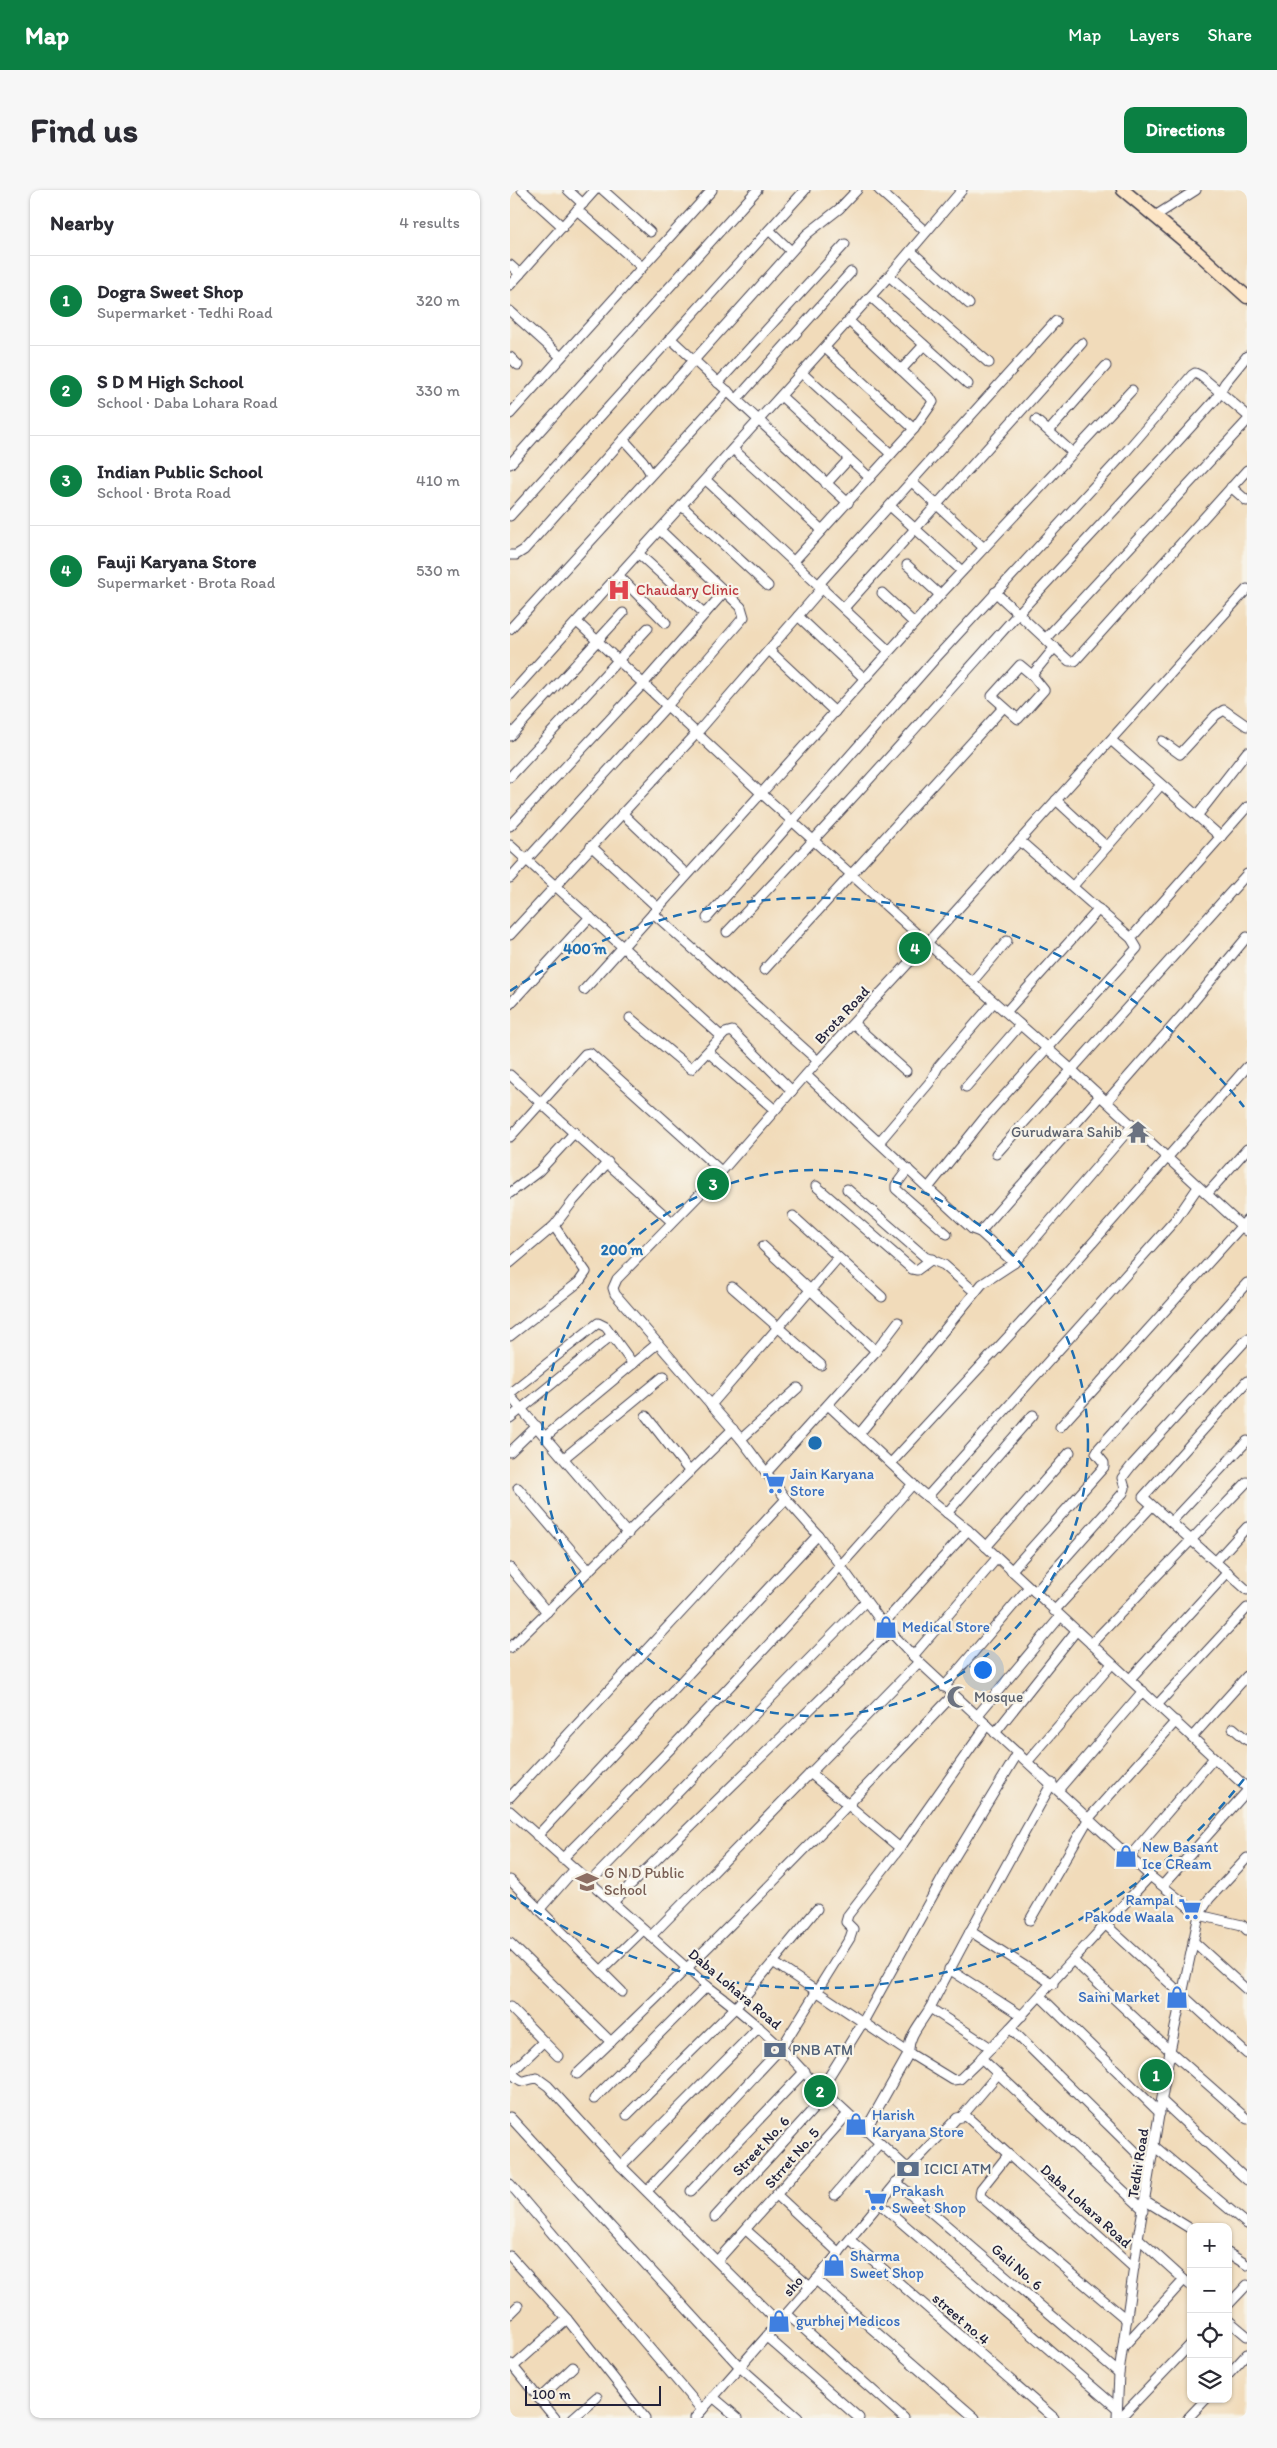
<!DOCTYPE html>
<html lang="en">
<head>
<meta charset="utf-8">
<style>
  body { margin:0; font-family:Itim,sans-serif; background:#f7f7f7; color:#2b2b33 }
  .controls { position:absolute; right:15px; bottom:15px; display:grid; overflow:hidden; border-radius:10px; box-shadow:0 1px 4px #0004 }
  .controls button { width:45px; height:45px; display:grid; place-items:center; padding:0; border:0; border-bottom:1px solid #e1e1e2; background:#fff; color:#2b2b33; font:25px sans-serif }
  .scale { position:absolute; left:15px; bottom:12px; width:136px; box-sizing:border-box; padding-left:5px; border:2px solid #22223b; border-top:0; font-size:14px; line-height:18px; white-space:nowrap; color:#22223b; -webkit-text-stroke:4px #f7f3e8; paint-order:stroke }
  .you { position:absolute; left:472px; top:1479px; width:18px; height:18px; margin:-12px; border:4px solid #fff; border-radius:50%; background:#1a73e8; box-shadow:0 0 0 8px #1a73e833 }
  .badge { display:grid; place-items:center; width:32px; height:32px; border-radius:50%; background:#0b8043; color:#fff; font-size:16px; font-weight:700 }
  .pin { position:absolute; translate:-50% -50%; border:2px solid #fff; box-shadow:0 1px 5px #0006 }
  .list { margin:0; padding:0; list-style:none }
  h2 { display:flex; justify-content:space-between; align-items:center; height:65px; margin:0; padding:0 20px; font-size:21px }
  h2 small { font-size:16px; font-weight:400; color:#7c7c81 }
  .list li { display:grid; grid-template-columns:32px 1fr auto; gap:15px; align-items:center; box-sizing:border-box; height:90px; padding:0 20px; border-top:1px solid #e1e1e2 }
  .list b { display:block; font-size:19px; white-space:nowrap }
  .list p { margin:0; font-size:16px; white-space:nowrap; color:#7c7c81 }
  .list em { font-size:16px; font-style:normal; color:#7c7c81 }
  .icon { flex:none; width:28px; height:28px; fill:none; stroke:currentColor; stroke-width:2; stroke-linecap:round; stroke-linejoin:round }
  .map { position:relative; flex:none; width:737px; height:2228px; overflow:hidden; border-radius:10px }
  header { display:flex; align-items:center; gap:30px; box-sizing:border-box; height:70px; padding:0 25px; background:#0b8043; color:#fff }
  header strong { font-size:24px }
  nav { display:flex; gap:28px; margin-inline-start:auto; font-size:18px }
  .intro { display:flex; align-items:center; justify-content:space-between; box-sizing:border-box; height:120px; padding:0 30px }
  h1 { margin:0; font-size:35px }
  .button { padding:12px 22px; border-radius:10px; background:#0b8043; color:#fff; font-size:18px; font-weight:700 }
  main { display:flex; gap:30px; padding:0 30px }
  aside { flex:1; background:#fff; border-radius:10px; box-shadow:0 1px 4px #0004 }
  .map>svg:first-child { display:block }
</style>
</head>
<body>
<header>
<strong>Map</strong>
<nav><a>Map</a><a>Layers</a><a>Share</a></nav>
</header>
<div class="intro"><h1>Find us</h1><a class="button">Directions</a></div>
<main>
<aside>
<h2>Nearby<small>4 results</small></h2>
<ul class="list">
<li><span class="badge">1</span><div><b>Dogra Sweet Shop</b><p>Supermarket · Tedhi Road</p></div><em>320 m</em></li>
<li><span class="badge">2</span><div><b>S D M High School</b><p>School · Daba Lohara Road</p></div><em>330 m</em></li>
<li><span class="badge">3</span><div><b>Indian Public School</b><p>School · Brota Road</p></div><em>410 m</em></li>
<li><span class="badge">4</span><div><b>Fauji Karyana Store</b><p>Supermarket · Brota Road</p></div><em>530 m</em></li>
</ul>
</aside>
<div class="map">
<svg width="737" height="2228" viewBox="0 0 737 2228">
  <rect width="100%" height="100%" fill="#f7f3e8"/>
  <filter id="ink" filterUnits="userSpaceOnUse"><feTurbulence type="fractalNoise" baseFrequency=".02" numOctaves="2"/><feDisplacementMap in="SourceGraphic" scale="10" xChannelSelector="R" yChannelSelector="G"/><feConvolveMatrix kernelMatrix="1 2 1 2 8 2 1 2 1" color-interpolation-filters="sRGB"/></filter>
  <filter id="wash" filterUnits="userSpaceOnUse"><feTurbulence type="fractalNoise" baseFrequency=".0096" numOctaves="4" result="noise"/><feDisplacementMap in="SourceGraphic" scale="20" xChannelSelector="R" yChannelSelector="G"/><feGaussianBlur stdDeviation="1.12" result="paint"/><feColorMatrix in="noise" values="0 0 0 0 0 0 0 0 0 0 0 0 0 0 0 0 0 1.4 0 .05"/><feComposite in="paint" operator="in"/></filter>
  <g filter="url(#wash)">
    <rect width="100%" height="100%" fill="#f1dbba"/>
  </g>
  <g filter="url(#ink)">
    <g fill="none" stroke-linecap="round" stroke-linejoin="round">
      <defs>
        <g id="street">
          <path d="M12 0 53 37"/>
          <path d="M58 0 73 14"/>
          <path d="M93 0 140 42"/>
          <path d="M369 0 416 42"/>
          <path d="M67 20 132 77"/>
          <path d="M645 26 686 0"/>
          <path d="M259 40 281 61"/>
          <path d="M401 61 459 114"/>
          <path d="M0 75 10 84"/>
          <path d="M379 86 479 173"/>
          <path d="M0 95 85 0"/>
          <path d="M361 107 458 194"/>
          <path d="M0 121 51 167"/>
          <path d="M160 148 338 313"/>
          <path d="M315 158 404 239"/>
          <path d="M0 167 8 175"/>
          <path d="M391 180 414 155"/>
          <path d="M292 183 381 264"/>
          <path d="M208 193 335 54"/>
          <path d="M271 206 360 288"/>
          <path d="M227 209 341 82"/>
          <path d="M0 224 202 0"/>
          <path d="M526 230 563 263"/>
          <path d="M539 241 596 176"/>
          <path d="M113 249 133 271 141 284"/>
          <path d="M223 259 312 340"/>
          <path d="M0 274 247 0"/>
          <path d="M196 290 379 461"/>
          <path d="M402 292 474 358"/>
          <path d="M316 294 339 269"/>
          <path d="M721 297 737 311"/>
          <path d="M172 316 258 396"/>
          <path d="M380 316 452 381"/>
          <path d="M0 326 295 0"/>
          <path d="M129 364 195 424"/>
          <path d="M0 365H6L14 360 297 44 329 19 347 0"/>
          <path d="M284 371 404 239 423 212 420 207 339 131"/>
          <path d="M397 375 430 405"/>
          <path d="M109 386 156 433"/>
          <path d="M309 394 546 131"/>
          <path d="M485 402 559 471H565L737 280"/>
          <path d="M372 403 404 433"/>
          <path d="M334 418 572 153"/>
          <path d="M288 426 355 489"/>
          <path d="M67 432 251 603 417 753 737 399"/>
          <path d="M0 439 218 201"/>
          <path d="M536 448 737 231"/>
          <path d="M259 460 325 522"/>
          <path d="M510 475 522 485 534 500 508 529 482 506Z"/>
          <path d="M522 485 545 457"/>
          <path d="M0 505 379 86 452 0"/>
          <path d="M0 546 113 423"/>
          <path d="M601 550 711 647"/>
          <path d="M652 551 670 564 706 525 714 520 737 536"/>
          <path d="M0 587 138 438"/>
          <path d="M546 610 597 657"/>
          <path d="M112 623 177 685"/>
          <path d="M687 626 737 562"/>
          <path d="M0 636 133 494 215 401"/>
          <path d="M0 655 211 846"/>
          <path d="M81 656 148 718"/>
          <path d="M0 688 157 516 234 427 231 417 150 340"/>
          <path d="M563 696 651 595"/>
          <path d="M143 723 308 871"/>
          <path d="M197 728 424 470 614 264 682 185 685 183 691 186 737 225"/>
          <path d="M217 742C316 639 411 532 507 425 573 353 641 282 706 209L715 193 737 166"/>
          <path d="M0 745 187 543 313 397"/>
          <path d="M621 748 737 617"/>
          <path d="M254 780 493 518"/>
          <path d="M462 792 497 751"/>
          <path d="M74 800 430 405 622 200"/>
          <path d="M0 814 80 727"/>
          <path d="M496 822 589 719"/>
          <path d="M120 828 181 879 215 843 222 841 282 901"/>
          <path d="M344 834 396 881"/>
          <path d="M198 862 265 920"/>
          <path d="M0 885 162 1032"/>
          <path d="M296 885 462 1039 470 1042 590 906"/>
          <path d="M456 897 510 835"/>
          <path d="M597 911 675 822 737 747"/>
          <path d="M0 947 75 864 80 863 211 981"/>
          <path d="M370 951 420 892 428 877 484 812"/>
          <path d="M486 964 737 684"/>
          <path d="M398 979 386 995V999L437 1044"/>
          <path d="M306 996 402 1079 407 1080 422 1069"/>
          <path d="M418 998 475 927 627 758 621 748 510 651"/>
          <path d="M337 999 415 1067 434 1075 465 1102"/>
          <path d="M0 1003 29 981 65 942"/>
          <path d="M697 1004 737 959"/>
          <path d="M283 1026 372 1107"/>
          <path d="M737 1041 562 880 417 753 308 871 204 990 107 1089 103 1098 105 1104 231 1249 276 1309 308 1345 373 1434 409 1472 640 1686 689 1725 732 1735 737 1740"/>
          <path d="M470 1042 504 1073"/>
          <path d="M253 1056 366 1161"/>
          <path d="M0 1073 44 1036 64 1010 98 972"/>
          <path d="M222 1097 311 1175"/>
          <path d="M0 1146 69 1092 76 1082 44 1036"/>
          <path d="M737 1191 633 1307 737 1400"/>
          <path d="M0 1203 88 1133 96 1137 123 1174"/>
          <path d="M0 1206 118 1344"/>
          <path d="M201 1215 328 1068"/>
          <path d="M318 1215 409 1300 458 1340 525 1402 737 1598"/>
          <path d="M136 1226 180 1282"/>
          <path d="M0 1228 102 1145"/>
          <path d="M550 1237 737 1030"/>
          <path d="M350 1243 472 1094 504 1073 622 936"/>
          <path d="M36 1246 148 1153"/>
          <path d="M231 1249 288 1198"/>
          <path d="M0 1262 27 1236"/>
          <path d="M54 1268 154 1186"/>
          <path d="M381 1273 534 1108 737 877"/>
          <path d="M256 1283 366 1161 388 1132"/>
          <path d="M8 1298 79 1381"/>
          <path d="M417 1307 666 1029 688 997"/>
          <path d="M437 1323 523 1225"/>
          <path d="M661 1332 737 1251"/>
          <path d="M476 1357 560 1262"/>
          <path d="M706 1371 737 1337"/>
          <path d="M0 1378 37 1422"/>
          <path d="M501 1381 594 1277V1273L586 1263 589 1258 737 1093"/>
          <path d="M525 1402 613 1303 615 1298 612 1288 622 1275 737 1149"/>
          <path d="M544 1421 642 1316"/>
          <path d="M373 1434 458 1340"/>
          <path d="M581 1454 737 1292"/>
          <path d="M0 1458 223 1239"/>
          <path d="M403 1466 487 1368"/>
          <path d="M620 1489 718 1382"/>
          <path d="M434 1497 519 1397"/>
          <path d="M648 1514 737 1418"/>
          <path d="M467 1526 550 1427"/>
          <path d="M723 1538 737 1550"/>
          <path d="M485 1543 566 1441"/>
          <path d="M682 1547 737 1486"/>
          <path d="M518 1571 602 1474"/>
          <path d="M300 1583 390 1658"/>
          <path d="M549 1599 633 1501"/>
          <path d="M0 1607 276 1309"/>
          <path d="M0 1621 197 1796C239 1827 278 1860 310 1901L317 1904 398 1979 447 1928 456 1926 624 2078"/>
          <path d="M27 1646 308 1345"/>
          <path d="M620 1666 704 1568"/>
          <path d="M52 1669C174 1548 290 1423 403 1294"/>
          <path d="M640 1686 500 1838 641 1977"/>
          <path d="M0 1690 112 1802"/>
          <path d="M79 1693 356 1411"/>
          <path d="M653 1695 737 1601"/>
          <path d="M103 1712 380 1441"/>
          <path d="M29 1720 64 1680"/>
          <path d="M520 1730 579 1628 666 1531"/>
          <path d="M596 1735 737 1864"/>
          <path d="M460 1741 543 1794"/>
          <path d="M141 1746 409 1472"/>
          <path d="M683 1751 737 1800"/>
          <path d="M0 1753 101 1852"/>
          <path d="M564 1771 660 1861 737 1929"/>
          <path d="M263 1772 399 1863 443 1890 450 1889 473 1867"/>
          <path d="M439 1779 512 1826"/>
          <path d="M91 1781 133 1740"/>
          <path d="M531 1807 650 1923"/>
          <path d="M0 1817 48 1866"/>
          <path d="M420 1818 481 1858"/>
          <path d="M500 1838 471 1868 634 2020"/>
          <path d="M0 1882C16 1896 10 1890 27 1888L38 1896 111 1976 269 2133"/>
          <path d="M1 1883 33 1852"/>
          <path d="M67 1884C197 1762 321 1634 443 1505"/>
          <path d="M310 1901 353 1832 438 1678 508 1563"/>
          <path d="M84 1909 197 1796"/>
          <path d="M652 1911 737 1990"/>
          <path d="M117 1925 226 1817 307 1719"/>
          <path d="M453 1925 488 1884"/>
          <path d="M0 1927 231 2178 288 2228"/>
          <path d="M355 1941 399 1863C397 1846 413 1831 421 1816 459 1741 501 1667 542 1593"/>
          <path d="M644 1956 737 2034"/>
          <path d="M498 1965 471 1999 470 2006 617 2130"/>
          <path d="M111 1976 249 1837"/>
          <path d="M386 1992 609 2183"/>
          <path d="M0 1994 192 2220"/>
          <path d="M137 2001 272 1857 340 1748 343 1739 336 1732 338 1725 390 1658 477 1535"/>
          <path d="M181 2001 295 1881"/>
          <path d="M325 2005 369 1954"/>
          <path d="M268 2006 329 2063"/>
          <path d="M636 2011 681 2039"/>
          <path d="M369 2013 607 2218"/>
          <path d="M205 2027 317 1904"/>
          <path d="M236 2040 300 2097"/>
          <path d="M628 2048 681 2096"/>
          <path d="M340 2050 544 2228"/>
          <path d="M718 2063 737 2075"/>
          <path d="M0 2066 57 2129 135 2228"/>
          <path d="M207 2071 337 1925"/>
          <path d="M306 2090 465 2228"/>
          <path d="M718 2115 737 2095"/>
          <path d="M0 2124 8 2116"/>
          <path d="M277 2124 394 2228"/>
          <path d="M718 2130 737 2146"/>
          <path d="M257 2147 349 2228"/>
          <path d="M613 2157 674 2090"/>
          <path d="M1 2174 45 2228"/>
          <path d="M3 2177 57 2129"/>
          <path d="M718 2185 737 2164"/>
          <path d="M203 2207 228 2228"/>
          <path d="M29 2209 63 2177"/>
          <path d="M63 2228 87 2207"/>
          <path d="M185 2228 306 2090 398 1979"/>
          <path d="M607 2228 609 2183 628 2048 660 1861 689 1725 699 1709 737 1668"/>
          <path d="M610 2228 681 2154"/>
          <path d="M678 2228 696 2209"/>
        </g>
        <path id="secondary" d="M613 0 685 60 737 107"/>
      </defs>
      <use href="#street" stroke="#413e4e" stroke-width="11"/>
      <use href="#secondary" stroke="#413e4e" stroke-width="15"/>
      <use href="#street" stroke="#fff" stroke-width="9"/>
      <use href="#secondary" stroke="#fde5c5" stroke-width="12"/>
    </g>
  </g>
  <g fill="none" stroke="#1f6fb2" stroke-width="2.5" stroke-dasharray="9 6">
    <circle cx="305" cy="1253" r="273"/>
    <path d="M734 1589A545 545 0 0 1 0 1705M0 801A545 545 0 0 1 734 917"/>
  </g>
  <defs>
    <symbol id="hospital-bare" viewBox="-9 -9 18 18"><path d="M-5-5h3v3.5h4V-5h3V5h-3V1.5h-4V5h-3Z" fill="#e0444e" stroke="#f7f3e8" stroke-width="2.5" paint-order="stroke"/></symbol>
    <symbol id="temple-bare" viewBox="-9 -9 18 18"><path d="M0-6L5-2H3V0L6.5 2.5H4V6H1.5V3h-3V6H-4V2.5H-6.5L-3 0V-2H-5Z" fill="#6b7280" stroke="#f7f3e8" stroke-width="2.5" paint-order="stroke"/></symbol>
    <symbol id="supermarket-bare" viewBox="-9 -9 18 18"><path d="M-6-5.5h2.5l.6 2H6L4.5 2H-2.5L-4.4-4H-6ZM-1.5 3.2a1.3 1.3 0 1 0 .1 0ZM3 3.2a1.3 1.3 0 1 0 .1 0Z" fill="#3f7fe0" stroke="#f7f3e8" stroke-width="2.5" paint-order="stroke"/></symbol>
    <symbol id="shop-bare" viewBox="-9 -9 18 18"><path d="M-5-2.5h2.3a2.7 3.5 0 0 1 5.4 0H5L5.5 6h-11ZM-1.5-2.5h3a1.5 2.3 0 0 0-3 0Z" fill="#3f7fe0" stroke="#f7f3e8" stroke-width="2.5" paint-order="stroke"/></symbol>
    <symbol id="mosque-bare" viewBox="-9 -9 18 18"><path d="M3.5-4.9A6 6 0 1 0 3.5 4.9A5 5 0 1 1 3.5-4.9Z" fill="#6b7280" stroke="#f7f3e8" stroke-width="2.5" paint-order="stroke"/></symbol>
    <symbol id="school-bare" viewBox="-9 -9 18 18"><path d="M0-5L7-2L0 1L-7-2ZM-4 1L0 2.5L4 1V4Q0 6-4 4Z" fill="#8d6e63" stroke="#f7f3e8" stroke-width="2.5" paint-order="stroke"/></symbol>
    <symbol id="bank-bare" viewBox="-9 -9 18 18"><path d="M-6-4H6V4H-6ZM0-2.3a2.3 2.3 0 1 0 0 4.6a2.3 2.3 0 1 0 0-4.6Z" fill="#5c6f8a" stroke="#f7f3e8" stroke-width="2.5" paint-order="stroke"/></symbol>
  </defs>
  <g fill-rule="evenodd">
    <use href="#hospital-bare" x="93" y="384" width="32" height="32"/>
    <use href="#temple-bare" x="612" y="926" width="32" height="32"/>
    <use href="#supermarket-bare" x="248" y="1277" width="32" height="32"/>
    <use href="#shop-bare" x="360" y="1421" width="32" height="32"/>
    <use href="#mosque-bare" x="432" y="1491" width="32" height="32"/>
    <use href="#shop-bare" x="600" y="1650" width="32" height="32"/>
    <use href="#school-bare" x="61" y="1676" width="32" height="32"/>
    <use href="#supermarket-bare" x="664" y="1703" width="32" height="32"/>
    <use href="#shop-bare" x="651" y="1791" width="32" height="32"/>
    <use href="#bank-bare" x="249" y="1844" width="32" height="32"/>
    <use href="#shop-bare" x="330" y="1918" width="32" height="32"/>
    <use href="#bank-bare" x="382" y="1963" width="32" height="32"/>
    <use href="#supermarket-bare" x="350" y="1994" width="32" height="32"/>
    <use href="#shop-bare" x="308" y="2059" width="32" height="32"/>
    <use href="#shop-bare" x="253" y="2115" width="32" height="32"/>
  </g>
  <g text-anchor="middle" stroke-width="4.5" stroke-linejoin="round" paint-order="stroke">
    <g font-size="15" fill="#be3a42" stroke="#f7f3e8" text-anchor="start">
      <text x="126" y="405">Chaudary Clinic</text>
    </g>
    <g font-size="15" fill="#22223b" stroke="#f7f3e8">
      <text transform="translate(332 825) rotate(-47)" y="5">Brota Road</text>
      <text transform="translate(225 1799) rotate(40)" y="5">Daba Lohara Road</text>
      <text transform="translate(251 1956) rotate(-47)" y="5">Street No. 6</text>
      <text transform="translate(282 1968) rotate(-49)" y="5">Strret No. 5</text>
      <text transform="translate(628 1973) rotate(-81)" y="5">Tedhi Road</text>
      <text transform="translate(576 2016) rotate(42)" y="5">Daba Lohara Road</text>
      <text transform="translate(507 2077) rotate(41)" y="5">Gali No. 6</text>
      <text transform="translate(283 2096) rotate(-49)" y="5">sho</text>
      <text transform="translate(451 2129) rotate(41)" y="5">street no.4</text>
    </g>
    <g font-size="15" fill="#5b616d" stroke="#f7f3e8" text-anchor="end">
      <text x="612" y="947">Gurudwara Sahib</text>
      <text x="464" y="1512" text-anchor="start">Mosque</text>
    </g>
    <g font-size="15" fill="#366cbe" stroke="#f7f3e8" text-anchor="start">
      <text x="280" y="1289">Jain Karyana<tspan x="280" dy="17">Store</tspan></text>
      <text x="392" y="1442">Medical Store</text>
      <text x="632" y="1662">New Basant<tspan x="632" dy="17">Ice CReam</tspan></text>
      <text x="664" y="1715" text-anchor="end">Rampal<tspan x="664" dy="17">Pakode Waala</tspan></text>
      <text x="650" y="1812" text-anchor="end">Saini Market</text>
      <text x="362" y="1930">Harish<tspan x="362" dy="17">Karyana Store</tspan></text>
      <text x="382" y="2006">Prakash<tspan x="382" dy="17">Sweet Shop</tspan></text>
      <text x="340" y="2071">Sharma<tspan x="340" dy="17">Sweet Shop</tspan></text>
      <text x="286" y="2136">gurbhej Medicos</text>
    </g>
    <g font-size="15" fill="#785e54" stroke="#f7f3e8" text-anchor="start">
      <text x="94" y="1688">G N D Public<tspan x="94" dy="17">School</tspan></text>
    </g>
    <g font-size="15" fill="#4e5e75" stroke="#f7f3e8" text-anchor="start">
      <text x="282" y="1865">PNB ATM</text>
      <text x="414" y="1984">ICICI ATM</text>
    </g>
  </g>
  <circle cx="305" cy="1253" r="8" fill="#1f6fb2" stroke="#f7f3e8" stroke-width="2.5"/>
  <g font-size="15" text-anchor="middle" font-weight="bold" fill="#1f6fb2" stroke="#f7f3e8" stroke-width="4.5" stroke-linejoin="round" paint-order="stroke">
    <text x="75" y="764">400 m</text>
    <text x="112" y="1065">200 m</text>
  </g>
</svg>
<div class="controls">
<button>+</button>
<button>−</button>
<button><svg class="icon" aria-label="locate" viewBox="0 0 24 24"><circle cx="12" cy="12" r="6"/><path d="M12 2v4M12 18v4M2 12h4M18 12h4"/></svg></button>
<button><svg class="icon" aria-label="layers" viewBox="0 0 24 24"><path d="M12 4l9 5-9 5-9-5zM3 14l9 5 9-5"/></svg></button>
</div>
<div class="scale">100 m</div>
<div class="you"></div>
<div class="pin badge" style="left:646px;top:1885px">1</div>
<div class="pin badge" style="left:310px;top:1901px">2</div>
<div class="pin badge" style="left:203px;top:994px">3</div>
<div class="pin badge" style="left:405px;top:758px">4</div>
</div>
</main>
</body>
</html>
